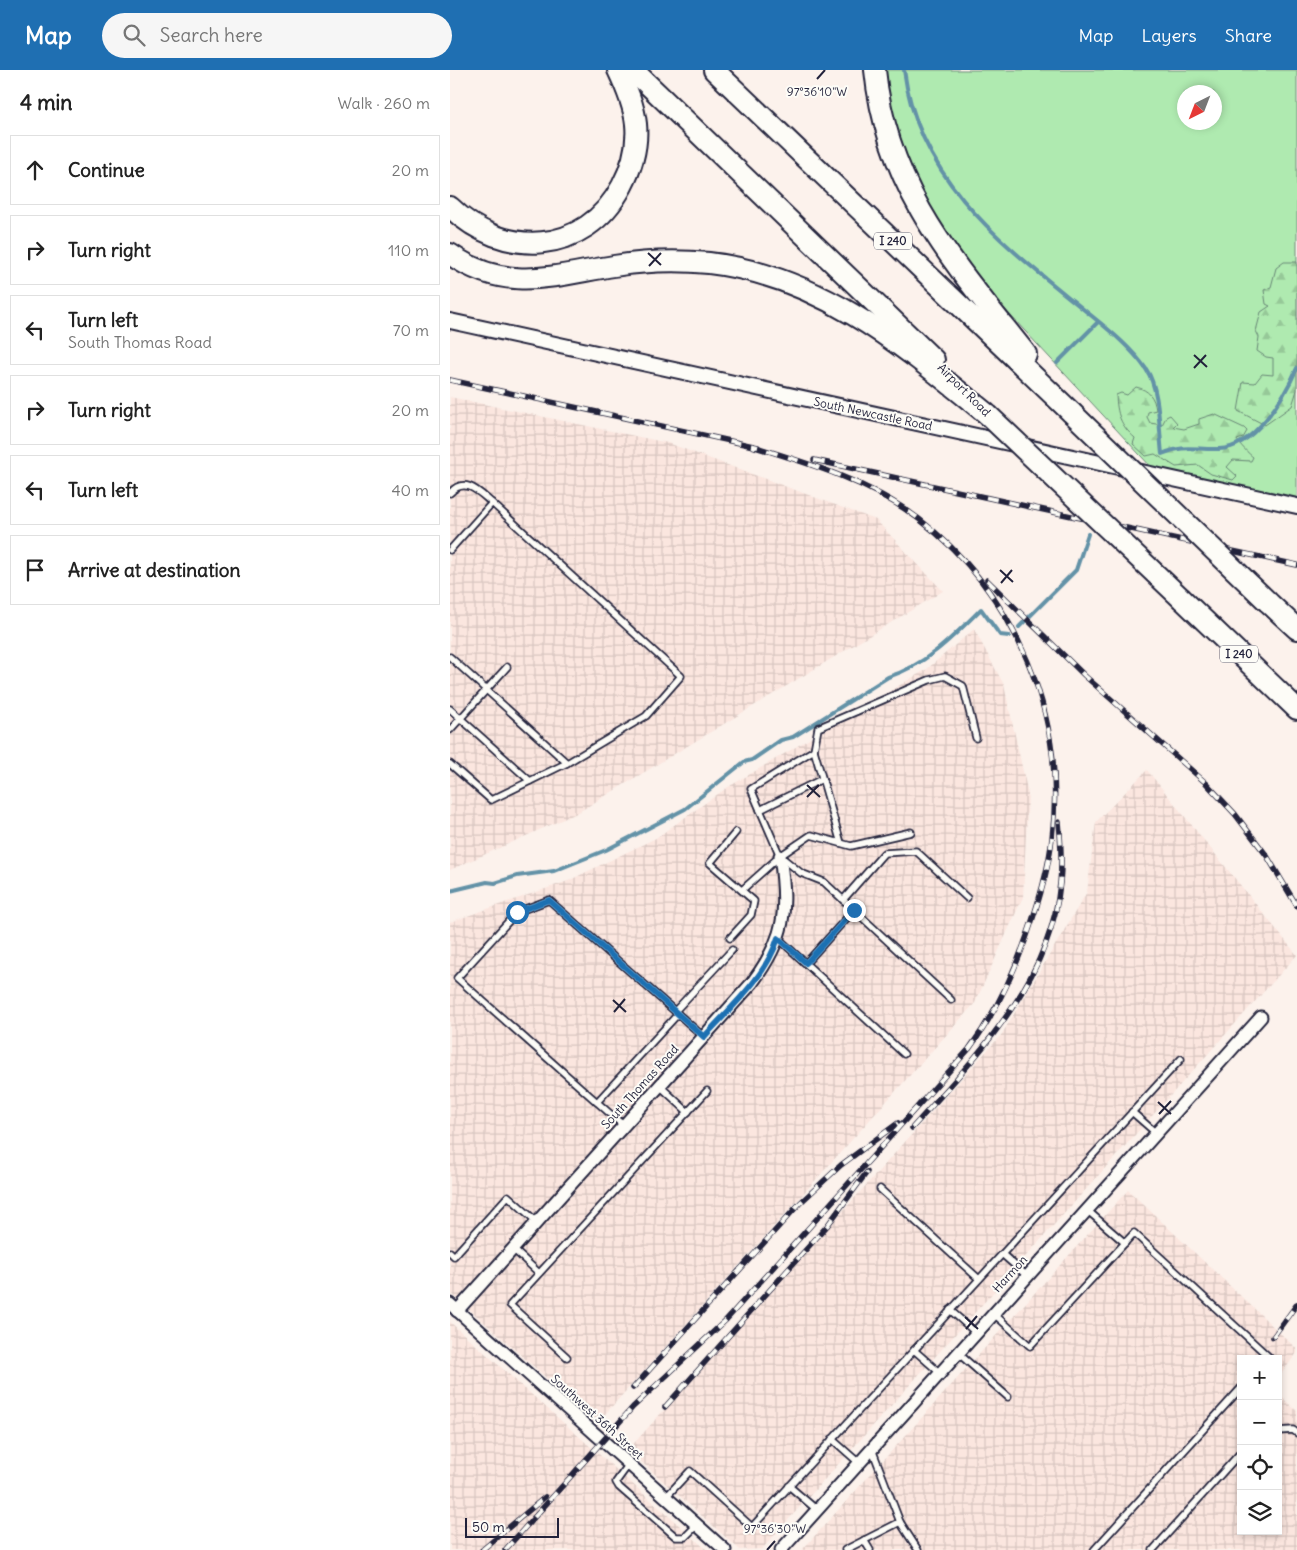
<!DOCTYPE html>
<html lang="en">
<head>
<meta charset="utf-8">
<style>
  body { margin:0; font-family:Delius,sans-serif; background:#f6f6f6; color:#222 }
  .controls { position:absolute; right:15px; bottom:15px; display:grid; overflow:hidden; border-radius:0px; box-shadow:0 2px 8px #0003 }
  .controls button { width:45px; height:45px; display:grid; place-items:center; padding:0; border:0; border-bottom:1px solid #e0e0e0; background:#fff; color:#222; font:25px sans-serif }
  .compass { position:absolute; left:727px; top:15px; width:45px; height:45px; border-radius:50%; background:#fff; box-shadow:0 2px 8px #0003; rotate:222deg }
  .scale { position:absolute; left:15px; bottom:12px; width:94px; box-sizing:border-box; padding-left:5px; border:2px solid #22223b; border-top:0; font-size:14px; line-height:18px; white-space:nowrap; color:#22223b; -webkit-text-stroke:4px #fdfcf7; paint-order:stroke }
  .stop { position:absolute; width:15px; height:15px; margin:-11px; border:4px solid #1f6fb2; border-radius:50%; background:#fff }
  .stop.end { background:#1f6fb2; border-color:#fff; box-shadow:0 1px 5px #0008 }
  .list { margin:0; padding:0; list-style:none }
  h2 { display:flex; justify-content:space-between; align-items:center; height:65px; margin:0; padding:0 20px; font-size:21px }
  h2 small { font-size:16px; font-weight:400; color:#767676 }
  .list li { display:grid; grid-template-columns:32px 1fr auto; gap:15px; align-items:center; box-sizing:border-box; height:70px; margin:0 10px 10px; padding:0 10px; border:1px solid #e0e0e0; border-radius:0px }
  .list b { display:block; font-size:19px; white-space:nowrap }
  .list p { margin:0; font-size:16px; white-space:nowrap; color:#767676 }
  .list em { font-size:16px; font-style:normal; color:#767676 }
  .icon { flex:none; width:28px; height:28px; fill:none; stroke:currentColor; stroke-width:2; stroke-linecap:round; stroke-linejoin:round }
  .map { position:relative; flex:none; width:847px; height:1480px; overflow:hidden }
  header { display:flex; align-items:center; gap:30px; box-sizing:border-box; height:70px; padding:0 25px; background:#1f6fb2; color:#fff }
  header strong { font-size:24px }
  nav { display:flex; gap:28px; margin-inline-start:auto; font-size:18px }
  .search { width:350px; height:45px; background:#f6f6f6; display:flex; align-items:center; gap:12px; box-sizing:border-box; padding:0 18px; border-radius:28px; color:#767676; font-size:19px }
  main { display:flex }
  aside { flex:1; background:#fff }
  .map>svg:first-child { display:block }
</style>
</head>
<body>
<header>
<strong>Map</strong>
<div class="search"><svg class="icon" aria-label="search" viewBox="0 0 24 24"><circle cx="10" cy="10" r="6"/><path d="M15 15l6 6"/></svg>Search here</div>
<nav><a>Map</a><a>Layers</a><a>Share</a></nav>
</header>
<main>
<aside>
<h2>4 min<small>Walk · 260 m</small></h2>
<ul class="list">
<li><svg class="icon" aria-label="ahead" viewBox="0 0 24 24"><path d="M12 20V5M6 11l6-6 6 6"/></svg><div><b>Continue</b></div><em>20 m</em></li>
<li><svg class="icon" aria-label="right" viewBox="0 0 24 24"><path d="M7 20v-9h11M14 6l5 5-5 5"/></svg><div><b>Turn right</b></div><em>110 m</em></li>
<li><svg class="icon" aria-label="left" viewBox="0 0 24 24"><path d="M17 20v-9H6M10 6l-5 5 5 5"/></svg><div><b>Turn left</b><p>South Thomas Road</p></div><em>70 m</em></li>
<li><svg class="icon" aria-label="right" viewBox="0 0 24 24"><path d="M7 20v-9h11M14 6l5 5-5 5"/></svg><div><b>Turn right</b></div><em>20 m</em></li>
<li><svg class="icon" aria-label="left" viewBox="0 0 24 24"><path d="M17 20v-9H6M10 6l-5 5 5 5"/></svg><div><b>Turn left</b></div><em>40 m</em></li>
<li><svg class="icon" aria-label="arrive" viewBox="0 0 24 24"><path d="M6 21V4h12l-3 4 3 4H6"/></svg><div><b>Arrive at destination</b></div></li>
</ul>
</aside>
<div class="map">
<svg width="847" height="1480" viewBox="0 0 847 1480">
  <defs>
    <pattern id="industrial-grid" width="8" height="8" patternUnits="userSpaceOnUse" patternTransform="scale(1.25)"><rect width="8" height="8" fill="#fbe6df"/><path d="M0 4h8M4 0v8" fill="none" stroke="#d7c5c0"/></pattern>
    <pattern id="forest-firs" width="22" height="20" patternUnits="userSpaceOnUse" patternTransform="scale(1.25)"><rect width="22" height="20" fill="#afeab0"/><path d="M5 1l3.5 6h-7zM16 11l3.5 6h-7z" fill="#96c898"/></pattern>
  </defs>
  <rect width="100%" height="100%" fill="#fcf2ec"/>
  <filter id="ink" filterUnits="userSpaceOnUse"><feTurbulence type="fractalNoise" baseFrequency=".02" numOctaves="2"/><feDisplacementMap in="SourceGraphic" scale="10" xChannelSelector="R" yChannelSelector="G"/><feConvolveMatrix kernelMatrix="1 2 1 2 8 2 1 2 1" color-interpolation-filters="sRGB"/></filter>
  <g filter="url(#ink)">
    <g fill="url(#industrial-grid)">
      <path d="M0 327 218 373 426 450 493 521 127 743 0 800Z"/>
      <path d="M524 559 554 615 578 724 573 827 525 933 147 1353 0 1222V852L118 811 206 768 275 719 477 599Z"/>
      <path d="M697 700 847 885 312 1479 290 1480 178 1380 552 964 637 822 646 752Z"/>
      <path d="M678 1120 847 1279V1283L828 1308V1289H791V1461H828V1324L847 1341V1480H352Z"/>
      <path d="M0 1252 257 1480H0Z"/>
    </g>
    <path fill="#afeab0" stroke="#688676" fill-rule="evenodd" d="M431 0H847V430L703 399 549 233 536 224 512 196 453 88ZM734 22H764V52H734Z"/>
    <g fill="url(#forest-firs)" stroke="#688676">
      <path d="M834 192H847V320L842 336 815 355 788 341 793 312 805 313 812 304 823 305V288L816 287 807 281 809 267 806 261 811 242 820 236 816 234 814 220 821 217 826 198Z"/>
      <path d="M686 317C699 320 704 327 706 340L698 342 697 347 700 353 712 355 716 347 720 345 727 353 723 357 734 359 749 354V349L764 344 794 358 797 361 793 368 787 370C790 375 799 384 803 387L801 391 783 390 777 397 787 406 783 410 761 404 748 395 726 397 705 384 696 386 683 374 685 368C670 355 667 344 666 325L671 323 677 325Z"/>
    </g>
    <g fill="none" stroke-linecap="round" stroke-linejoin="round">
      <g stroke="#6492a7" stroke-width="4">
        <path d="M454 0C468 108 548 170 627 234 651 254 678 273 696 299 710 319 709 359 712 384 735 374 745 380 769 379 803 379 835 326 847 298"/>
        <path d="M607 293 648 252"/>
        <path d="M569 557 626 500 638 464"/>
        <path d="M0 821 37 812 45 813 67 806 104 801 156 780 235 739 294 692 302 690 331 670 343 667 438 607C475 596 504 566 531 539L550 565 559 566"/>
      </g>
      <defs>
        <g id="service">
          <path d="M0 423C15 406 29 422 42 433"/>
          <path d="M0 480 42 433 231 606 196 646 117 693 41 730 0 694"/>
          <path d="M0 587 117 693"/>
          <path d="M0 639 80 711"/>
          <path d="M0 660 57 597"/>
          <path d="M364 680 368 658 479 610 495 606 513 616 526 668"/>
          <path d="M310 740 372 709"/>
          <path d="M391 773 364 680 301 719 330 786 351 803 374 812 501 930"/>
          <path d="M292 820 330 786 361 765 401 776 461 762"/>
          <path d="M393 830 434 783 466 781 517 828"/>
          <path d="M280 868 301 845 304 831 260 793 286 762"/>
          <path d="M328 868 454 984"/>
          <path d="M356 893 404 840"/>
          <path d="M225 941 282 880"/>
          <path d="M210 1016 238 1042"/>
          <path d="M147 1032 228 944"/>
          <path d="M682 1042 706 1063"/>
          <path d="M174 1056 7 908 67 842 99 830 254 967"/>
          <path d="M430 1119 529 1209"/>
          <path d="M637 1140 675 1173"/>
          <path d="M63 1179 89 1203"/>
          <path d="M0 1182 4 1186 58 1126 87 1152"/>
          <path d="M552 1184 577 1206"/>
          <path d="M500 1240 526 1263"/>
          <path d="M544 1244 580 1276 684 1163 819 1287 817 1289"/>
          <path d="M464 1280 490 1303"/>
          <path d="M508 1283 558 1327"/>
          <path d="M117 1287 60 1235 257 1021"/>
          <path d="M828 1361 843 1360 847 1363"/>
          <path d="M382 1369 409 1393"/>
          <path d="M422 1379 450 1452"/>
          <path d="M179 1394 166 1412 169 1417 226 1467H235L247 1455"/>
          <path d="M339 1416 367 1440"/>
          <path d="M216 1427 240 1401 302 1457 731 989"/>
          <path d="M414 1470 420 1480"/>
          <path d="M395 1480 450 1452 468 1480"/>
          <path d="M644 1480 791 1318"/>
          <path d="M703 1480 791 1382"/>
        </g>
        <g id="minor">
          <path d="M0 1234 275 1480"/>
          <path d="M7 1241 302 913C336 867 338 841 330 786"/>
          <path d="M331 1480 811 947"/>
        </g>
        <path id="tertiary" d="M0 251 847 436"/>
        <g id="motorway">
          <path d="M183 0 484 290"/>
          <path d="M264 0 622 343"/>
          <path d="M425 0C437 120 505 194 576 284"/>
          <path d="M0 137C53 189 135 186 172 116 182 97 188 75 186 54 184 35 176 17 168 0"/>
          <path d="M0 184C56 224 105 205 164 196 195 191 228 190 259 193 371 206 453 276 538 345"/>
          <path d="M732 529 847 639"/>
          <path d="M818 532 847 559"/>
        </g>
      </defs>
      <use href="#service" stroke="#22223b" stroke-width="9"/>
      <use href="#minor" stroke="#22223b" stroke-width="15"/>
      <use href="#tertiary" stroke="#22223b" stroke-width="18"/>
      <use href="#motorway" stroke="#22223b" stroke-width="24"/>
      <use href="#service" stroke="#fdfcf7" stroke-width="5.5"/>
      <use href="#minor" stroke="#fdfcf7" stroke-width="11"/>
      <use href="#tertiary" stroke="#fdfcf7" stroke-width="14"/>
      <use href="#motorway" stroke="#fdfcf7" stroke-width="20"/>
      <defs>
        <g id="rail">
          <path d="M0 310 308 377"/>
          <path d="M364 390 847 495"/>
          <path d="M537 510 635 606 756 713 785 744 817 786 847 836"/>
          <path d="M462 1058C525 988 601 912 610 813 612 793 611 772 609 752"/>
          <path d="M823 1267 847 1234"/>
          <path d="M183 1318 350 1133 391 1095 448 1053"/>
          <path d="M215 1337 377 1156 417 1102"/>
          <path d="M32 1480 95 1427"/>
          <path d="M55 1480 183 1337 276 1250 519 979C548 940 567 897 582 851 591 824 599 796 602 768 617 646 566 524 469 449 420 412 361 394 302 376"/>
        </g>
      </defs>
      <use href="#rail" stroke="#22223b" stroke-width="5.5"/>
      <use href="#rail" stroke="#fdfcf7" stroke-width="4" stroke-dasharray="11" stroke-linecap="butt"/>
      <defs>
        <g id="motorway-bridge">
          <path d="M622 343 818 532"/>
          <path d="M538 345 732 529"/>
        </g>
      </defs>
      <use href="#motorway-bridge" stroke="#22223b" stroke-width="24" stroke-linecap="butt"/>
      <use href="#motorway-bridge" stroke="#fdfcf7" stroke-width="20"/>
    </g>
  </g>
  <g fill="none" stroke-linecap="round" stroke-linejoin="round" filter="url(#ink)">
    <path stroke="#1f6fb2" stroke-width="6" d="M67 842 99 830 254 967C281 937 316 907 328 868L356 893 404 840"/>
  </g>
  <path fill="none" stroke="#22223b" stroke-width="2" d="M367 9 375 0M198 183 211 195M199 196 211 183M744 285 757 297M744 298 756 285M550 500 563 512M551 513 562 500M357 715 370 727M357 727 369 715M163 930 176 942M164 942 175 929M708 1032 721 1044M709 1044 721 1031M515 1247 528 1259M516 1259 527 1246M317 1480 325 1471"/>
  <g text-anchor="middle" stroke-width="4" stroke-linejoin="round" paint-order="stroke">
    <g fill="#fdfcf7" stroke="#646373" stroke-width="1">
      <rect x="424" y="162.5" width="38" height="17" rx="4"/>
      <rect x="770" y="575.5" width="38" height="17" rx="4"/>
    </g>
    <g font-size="11" font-weight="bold" fill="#22223b">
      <text x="443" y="175">I 240</text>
      <text x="789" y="588">I 240</text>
    </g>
    <g font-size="12" fill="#22223b" stroke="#fdfcf7">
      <text transform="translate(514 320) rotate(45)" y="4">Airport Road</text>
      <text transform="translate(423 344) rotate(12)" y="4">South Newcastle Road</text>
      <text transform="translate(190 1017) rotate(-48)" y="4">South Thomas Road</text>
      <text transform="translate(560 1204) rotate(-48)" y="4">Harmon</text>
      <text transform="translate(147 1347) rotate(42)" y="4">Southwest 36th Street</text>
    </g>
  </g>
  <g font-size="12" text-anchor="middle" fill="#22223b" stroke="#fdfcf7" stroke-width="4" stroke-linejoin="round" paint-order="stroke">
    <text x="367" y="26">97°36'10"W</text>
    <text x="325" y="1463">97°36'30"W</text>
  </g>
</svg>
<div class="controls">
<button>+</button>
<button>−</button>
<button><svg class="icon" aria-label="locate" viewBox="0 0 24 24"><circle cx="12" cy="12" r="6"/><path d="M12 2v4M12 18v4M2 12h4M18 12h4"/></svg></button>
<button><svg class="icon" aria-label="layers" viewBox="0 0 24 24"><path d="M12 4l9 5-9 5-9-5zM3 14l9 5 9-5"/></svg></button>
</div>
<svg class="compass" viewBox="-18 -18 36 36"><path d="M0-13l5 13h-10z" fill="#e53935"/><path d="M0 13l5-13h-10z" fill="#767676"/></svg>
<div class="scale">50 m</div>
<div class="stop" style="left:67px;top:842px"></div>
<div class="stop end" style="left:404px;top:840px"></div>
</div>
</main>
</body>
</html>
